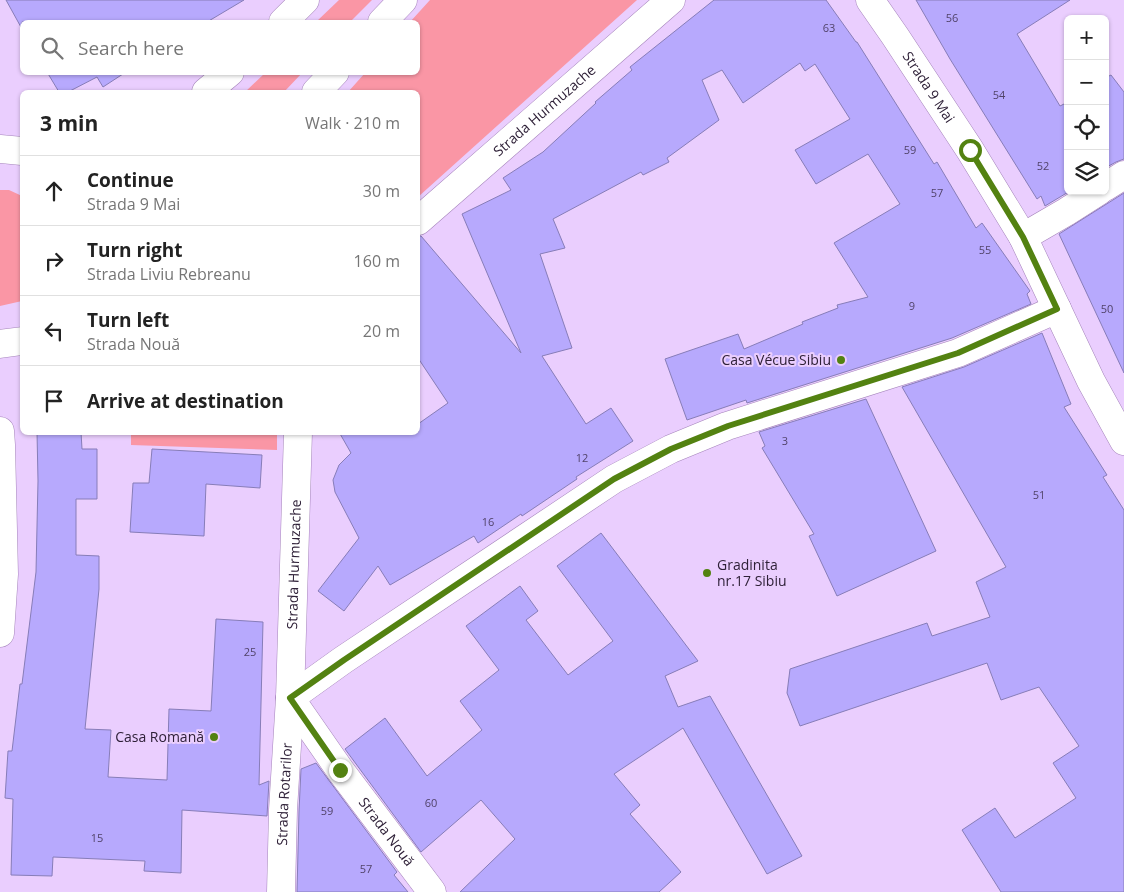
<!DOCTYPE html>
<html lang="en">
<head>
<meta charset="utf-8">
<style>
  body { margin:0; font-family:"Open Sans",sans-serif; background:#f6f6f6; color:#222 }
  .controls { position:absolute; right:15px; top:15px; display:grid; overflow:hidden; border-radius:8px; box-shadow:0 1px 4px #0004 }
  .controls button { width:45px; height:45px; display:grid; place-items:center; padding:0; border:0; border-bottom:1px solid #e0e0e0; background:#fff; color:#222; font:25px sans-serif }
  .stop { position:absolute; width:15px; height:15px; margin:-11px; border:4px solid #538211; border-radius:50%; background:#fff }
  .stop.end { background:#538211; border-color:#fff; box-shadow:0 1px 5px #0008 }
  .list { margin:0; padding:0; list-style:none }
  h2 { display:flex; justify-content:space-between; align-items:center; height:65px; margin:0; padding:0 20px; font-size:21px }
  h2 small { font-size:16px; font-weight:400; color:#767676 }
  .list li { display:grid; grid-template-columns:32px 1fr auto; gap:15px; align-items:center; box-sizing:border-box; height:70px; padding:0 20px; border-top:1px solid #e0e0e0 }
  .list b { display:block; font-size:19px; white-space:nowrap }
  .list p { margin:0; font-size:16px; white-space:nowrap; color:#767676 }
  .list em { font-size:16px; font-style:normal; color:#767676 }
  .icon { flex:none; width:28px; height:28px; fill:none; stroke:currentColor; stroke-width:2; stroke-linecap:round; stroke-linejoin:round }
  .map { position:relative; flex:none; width:1124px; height:892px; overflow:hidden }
  .search { position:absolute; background:#fff; box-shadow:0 1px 4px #0004; left:20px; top:20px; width:400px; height:55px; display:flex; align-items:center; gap:12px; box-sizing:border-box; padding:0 18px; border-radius:8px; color:#767676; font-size:19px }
  .panel { position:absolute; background:#fff; box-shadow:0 1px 4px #0004; left:20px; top:90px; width:400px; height:345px; border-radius:8px }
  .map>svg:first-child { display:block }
</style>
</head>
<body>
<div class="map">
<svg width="1124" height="892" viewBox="0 0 1124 892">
  <rect width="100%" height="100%" fill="#eacefe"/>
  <g fill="#fa96a5">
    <path d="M339 0H372L350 22H316Z"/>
    <path d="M430 0H637L418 197V92H348L365 73 418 72V22H410Z"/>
    <path d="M265 73V72L302 73 284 92H245Z"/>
    <path d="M0 190H9L22 196V301L0 306Z"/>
    <path d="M131 433H277V450L131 445Z"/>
  </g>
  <g fill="#b7a9fd" stroke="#877db8">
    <path d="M6 0H244L207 22H22V29Z"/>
    <path d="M714 0H826L856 42H857L934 164 937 162 976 228 982 223 1030 291 1027 294 1031 304 952 338 747 403 746 400 687 420 665 359 738 334 744 349 803 324 802 322 838 308 837 305 868 297 834 243 900 204 868 154 816 184 795 150 850 119 815 64 805 71 800 63 743 103 722 70 702 80 719 120 667 158 669 162 643 175 641 172 553 219 565 248 540 254 572 348 542 356 586 424 611 408 633 441 576 477 577 479 522 516 521 514 478 543 474 536 390 585 378 566 344 611 318 591 359 538 335 492 333 480 339 465 351 453 339 432H418V424L448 403 418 358V236H421L521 353 462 214 511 190 503 178 543 152 596 103 595 102 632 70 630 67Z"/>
    <path d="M916 0H1070L1017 34 1060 106 1068 102V191H1070L1045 206 1041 196 1037 199 950 59Z"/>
    <path d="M47 72H126L103 87 97 77 68 92H59Z"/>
    <path d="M1111 75 1124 92V159L1116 162 1105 168V78Z"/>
    <path d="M1124 193V373L1059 234Z"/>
    <path d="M1042 333 1071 404 1064 407 1107 475 1103 477 1124 510V892H1001L962 830 995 808 1015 838 1076 798 1053 763 1079 746 1039 687 1001 700 987 663 800 726 787 693 790 669 927 623 932 636 990 617 976 582 1006 567 902 387 964 367Z"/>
    <path d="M866 399 936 551 837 596 809 536 814 534 762 448 765 446 759 432Z"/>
    <path d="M37 432H81L82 449H97V499H76V555L99 556V589L85 729 111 730 108 777 167 780 169 709 211 711 216 619 263 622 259 785 269 781 267 816 182 810 181 873 144 871 145 861 53 857 52 876 11 875 13 799 5 798 8 751H12L20 684H22L36 572 38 481Z"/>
    <path d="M152 449 262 455 260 488 206 484 204 536 130 532 133 483H149Z"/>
    <path d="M601 533 698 661 665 676 678 707 710 696 802 856 767 874 683 728 614 774 640 805 630 814 681 872 659 892H460L515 839 481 800 421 852 345 749 385 718 427 776 482 730 460 701 499 670 466 626 520 586 538 611 526 620 568 675 613 641 557 566Z"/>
    <path d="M316 763 397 872 394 875 408 892H297L299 811 301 769Z"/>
  </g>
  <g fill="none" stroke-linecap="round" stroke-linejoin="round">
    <defs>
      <g id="minor">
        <path d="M1105 187 1124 175"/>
        <path id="s1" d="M418 221 671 0"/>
        <path d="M1023 237 1066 212 1099 191"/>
        <path d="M290 698 343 660 614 479 671 449 727 426 958 353 1057 309"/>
        <path id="s2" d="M290 698 340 770 432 892"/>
        <path id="s3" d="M281 892 283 810 290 698 298 432"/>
      </g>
      <g id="tertiary">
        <path id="s4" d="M870 0 895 36 970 150 1023 237 1091 381 1124 441"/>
      </g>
      <g id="primary">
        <path d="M283 22 305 0"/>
        <path d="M382 22 403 0"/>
        <path d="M206 92 230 72"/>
        <path d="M316 92 335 72"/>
        <path d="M0 149 22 151"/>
        <path d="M0 344 22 341"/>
        <path d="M0 431 1 445 4 574 0 633"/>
      </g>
    </defs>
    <use href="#minor" stroke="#a584bb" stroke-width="29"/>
    <use href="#tertiary" stroke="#a584bb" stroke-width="29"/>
    <use href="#primary" stroke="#a584bb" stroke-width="29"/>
    <use href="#minor" stroke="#fff" stroke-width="28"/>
    <use href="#tertiary" stroke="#fff" stroke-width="28"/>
    <use href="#primary" stroke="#fff" stroke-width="28"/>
  </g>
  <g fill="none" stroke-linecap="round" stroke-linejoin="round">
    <path stroke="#538211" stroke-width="6" d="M340 770 290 698 344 660 614 479 671 449 728 426 958 353 1057 309 1023 237 970 150"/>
  </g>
  <g fill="#538211" stroke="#eacefe" stroke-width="2">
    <circle cx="841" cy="360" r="5"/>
    <circle cx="707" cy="573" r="5"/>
    <circle cx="214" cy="737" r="5"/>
  </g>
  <g text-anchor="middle" stroke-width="4" stroke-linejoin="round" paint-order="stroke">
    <g font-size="11" fill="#514369">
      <text x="952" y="22">56</text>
      <text x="829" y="32">63</text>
      <text x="999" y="99">54</text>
      <text x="910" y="154">59</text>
      <text x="1043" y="170">52</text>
      <text x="937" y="197">57</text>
      <text x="985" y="254">55</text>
      <text x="912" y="310">9</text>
      <text x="1107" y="313">50</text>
      <text x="785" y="445">3</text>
      <text x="582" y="462">12</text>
      <text x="1039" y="499">51</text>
      <text x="488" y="526">16</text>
      <text x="250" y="656">25</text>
      <text x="431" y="807">60</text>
      <text x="327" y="815">59</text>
      <text x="97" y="842">15</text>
      <text x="366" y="873">57</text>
    </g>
    <g font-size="14" fill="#2f2138" stroke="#eacefe">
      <text dy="5" stroke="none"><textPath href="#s4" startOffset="105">Strada 9 Mai</textPath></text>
      <text dy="5" stroke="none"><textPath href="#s1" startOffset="168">Strada Hurmuzache</textPath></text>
      <text dy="5" stroke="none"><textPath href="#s3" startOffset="328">Strada Hurmuzache</textPath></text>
      <text dy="5" stroke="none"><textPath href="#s3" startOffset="98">Strada Rotarilor</textPath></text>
      <text dy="5" stroke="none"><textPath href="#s2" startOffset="165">Strada Nouă</textPath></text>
    </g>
    <g font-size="14" fill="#2f2138" stroke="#eacefe" text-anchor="end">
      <text x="831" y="365">Casa Vécue Sibiu</text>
      <text x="717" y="570" text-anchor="start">Gradinita<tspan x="717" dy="16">nr.17 Sibiu</tspan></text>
      <text x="204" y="742">Casa Romană</text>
    </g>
  </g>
</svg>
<div class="controls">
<button>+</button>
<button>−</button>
<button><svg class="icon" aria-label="locate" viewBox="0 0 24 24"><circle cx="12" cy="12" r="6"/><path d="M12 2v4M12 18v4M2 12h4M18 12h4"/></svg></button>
<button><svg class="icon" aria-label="layers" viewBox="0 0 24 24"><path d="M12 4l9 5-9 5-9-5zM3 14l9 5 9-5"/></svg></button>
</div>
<div class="stop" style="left:970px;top:150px"></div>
<div class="stop end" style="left:340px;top:770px"></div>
<div class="search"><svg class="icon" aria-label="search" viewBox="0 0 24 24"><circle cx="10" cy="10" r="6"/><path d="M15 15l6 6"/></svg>Search here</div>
<section class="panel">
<h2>3 min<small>Walk · 210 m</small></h2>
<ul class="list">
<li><svg class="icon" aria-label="ahead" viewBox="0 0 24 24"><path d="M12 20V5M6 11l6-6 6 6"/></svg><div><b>Continue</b><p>Strada 9 Mai</p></div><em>30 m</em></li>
<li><svg class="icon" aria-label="right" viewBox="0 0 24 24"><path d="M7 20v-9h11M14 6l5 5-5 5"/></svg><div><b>Turn right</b><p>Strada Liviu Rebreanu</p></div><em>160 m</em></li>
<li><svg class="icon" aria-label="left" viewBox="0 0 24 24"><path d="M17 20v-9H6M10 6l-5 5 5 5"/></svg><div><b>Turn left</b><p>Strada Nouă</p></div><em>20 m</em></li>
<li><svg class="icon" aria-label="arrive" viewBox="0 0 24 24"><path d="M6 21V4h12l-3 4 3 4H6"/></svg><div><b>Arrive at destination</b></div></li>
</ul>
</section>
</div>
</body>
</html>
